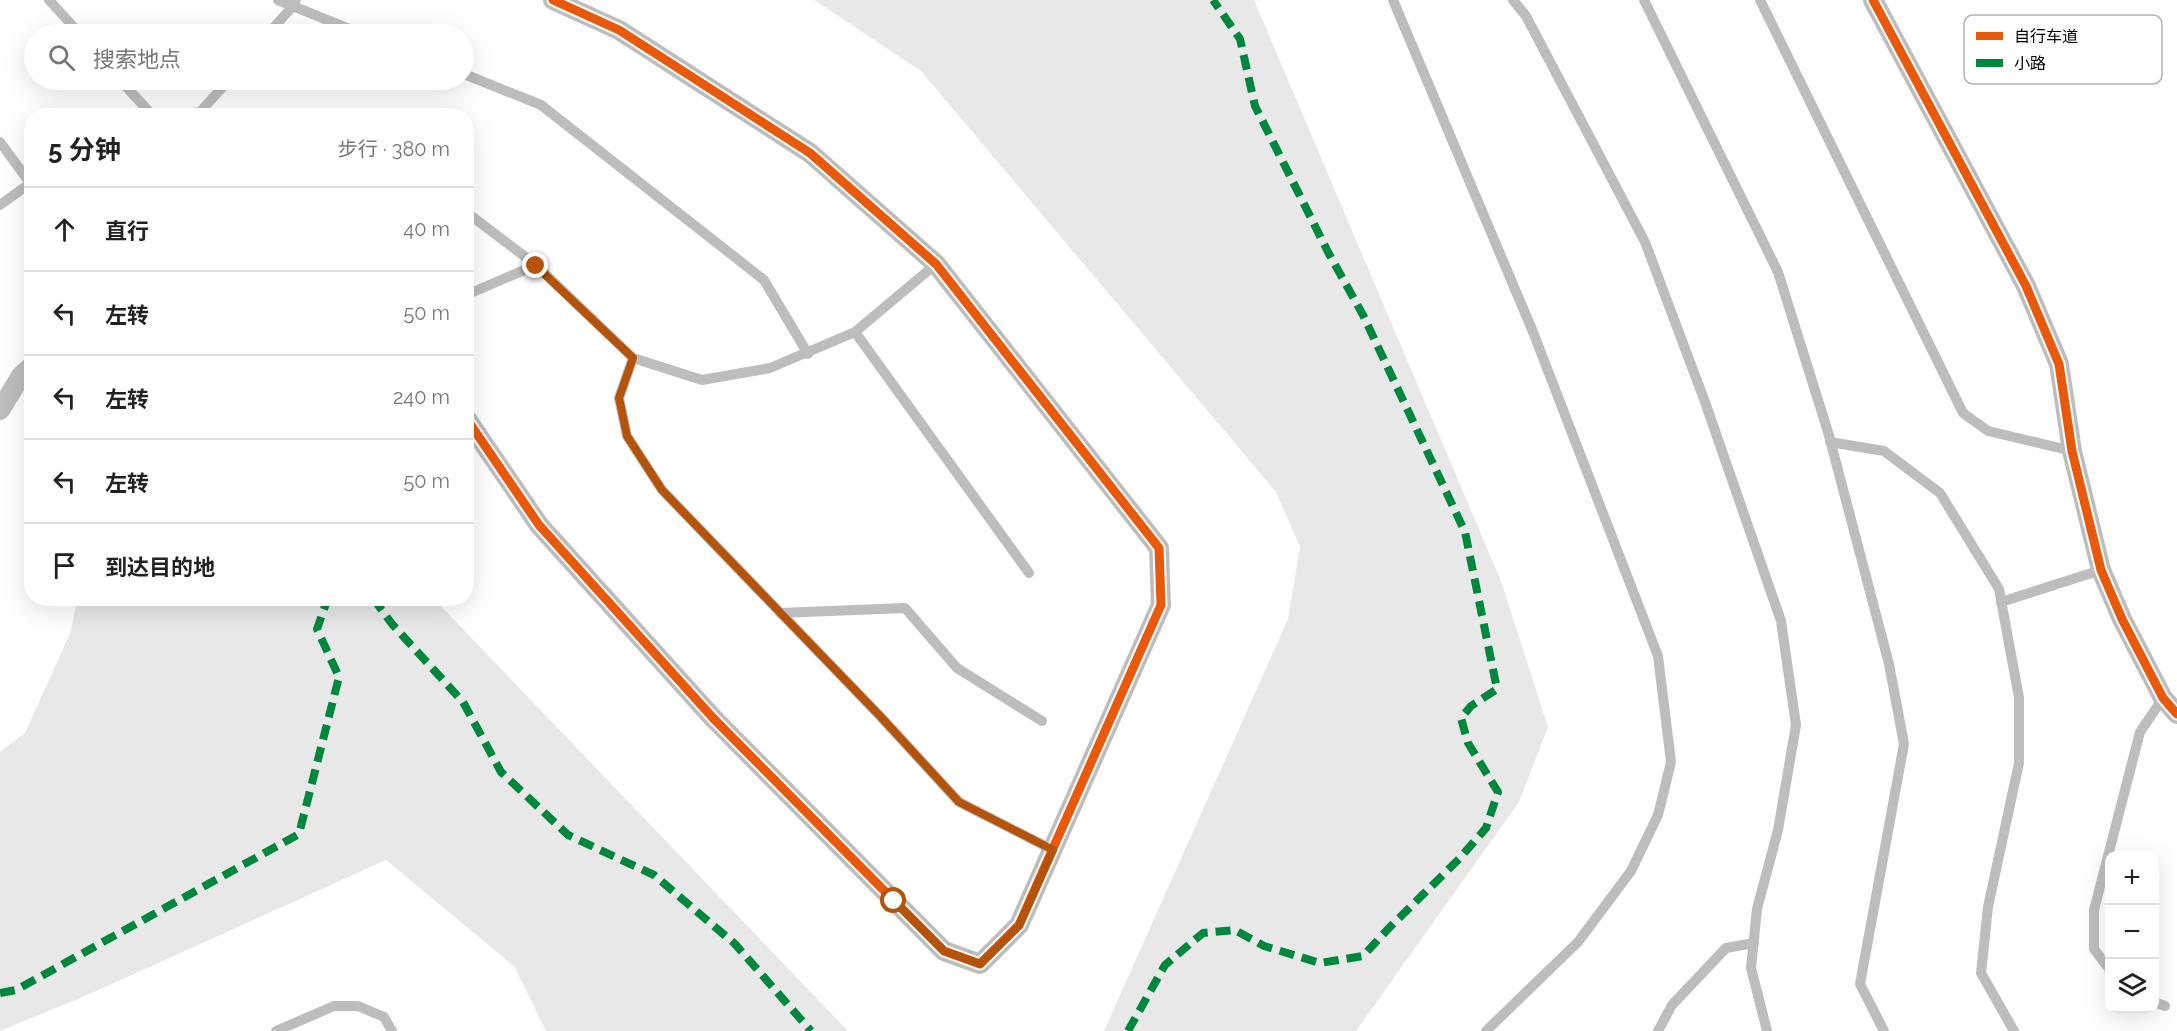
<!DOCTYPE html>
<html lang="zh">
<head>
<meta charset="utf-8">
<style>
  body { margin:0; font-family:Raleway,"Noto Sans SC",sans-serif; background:#f2f2f2; color:#222 }
  .controls { position:absolute; right:18px; bottom:18px; display:grid; overflow:hidden; border-radius:12px; box-shadow:0 6px 24px #0002 }
  .controls button { width:54px; height:54px; display:grid; place-items:center; padding:0; border:0; border-bottom:2px solid #e0e0e0; background:#fff; color:#222; font:30px sans-serif }
  .stop { position:absolute; width:18px; height:18px; margin:-14px; border:4px solid #b45309; border-radius:50%; background:#fff }
  .stop.end { background:#b45309; border-color:#fff; box-shadow:0 2px 6px #0008 }
  .list { margin:0; padding:0; list-style:none }
  h2 { display:flex; justify-content:space-between; align-items:center; height:78px; margin:0; padding:0 24px; font-size:26px }
  h2 small { font-size:20px; font-weight:400; color:#767676 }
  .list li { display:grid; grid-template-columns:39px 1fr auto; gap:18px; align-items:center; box-sizing:border-box; height:84px; padding:0 24px; border-top:2px solid #e0e0e0 }
  .list b { display:block; font-size:22px; white-space:nowrap }
  .list em { font-size:20px; font-style:normal; color:#767676 }
  .icon { flex:none; width:33px; height:33px; fill:none; stroke:currentColor; stroke-width:2; stroke-linecap:round; stroke-linejoin:round }
  .map { position:relative; flex:none; width:2177px; height:1031px; overflow:hidden }
  .search { position:absolute; background:#fff; box-shadow:0 6px 24px #0002; left:24px; top:24px; width:450px; height:66px; display:flex; align-items:center; gap:15px; box-sizing:border-box; padding:0 21px; border-radius:33px; color:#767676; font-size:22px }
  .panel { position:absolute; background:#fff; box-shadow:0 6px 24px #0002; left:24px; top:108px; width:450px; height:498px; border-radius:24px }
  .map>svg:first-child { display:block }
</style>
</head>
<body>
<div class="map">
<svg width="2177" height="1031" viewBox="0 0 2177 1031">
  <rect width="100%" height="100%" fill="#fff"/>
  <g fill="#e8e8e8">
    <path d="M814 0H1254L1501 581 1548 727 1519 802 1356 1031H1104L1288 619 1300 547 1276 492 921 71Z"/>
    <path d="M77 599H434L848 1031H546L514 966 386 860 92 993 0 1031V752L25 733 71 631Z"/>
  </g>
  <g fill="none" stroke-linecap="round" stroke-linejoin="round">
    <g stroke="#bdbdbd" stroke-width="10">
      <path d="M49 0 80 34"/>
      <path d="M278 0 362 34"/>
      <path d="M1393 0 1533 332 1658 656 1671 762 1658 815 1631 871 1578 942 1486 1031"/>
      <path d="M1513 0 1526 16 1645 242 1705 402 1781 621 1796 725 1778 830 1757 909 1751 968 1767 1031"/>
      <path d="M1644 0 1778 272 1828 432 1889 664 1904 744 1860 984 1884 1031"/>
      <path d="M1760 0 1963 413 1988 431 2072 451"/>
      <path d="M268 34 292 7 296 0"/>
      <path d="M464 74 541 105 764 280 808 354"/>
      <path d="M120 80 153 116"/>
      <path d="M200 112 229 80"/>
      <path d="M175 116 200 112 221 116"/>
      <path d="M0 142 30 183"/>
      <path d="M0 205 32 182"/>
      <path d="M466 212 536 265 633 358 702 380 770 368 855 332 936 264"/>
      <path d="M466 295 536 265"/>
      <path d="M855 332 1029 573"/>
      <path d="M633 358 619 398 627 436 662 490 880 716 959 802 1053 850"/>
      <path d="M1830 442 1884 451 1940 493 1999 589 2019 698V763L1988 907 1981 973 2014 1031"/>
      <path d="M2001 602 2101 570"/>
      <path d="M780 613 905 608 957 668 1042 721"/>
      <path d="M2110 970 2094 949V910L2140 732 2163 698"/>
      <path d="M2154 1002 2165 1006"/>
      <path d="M276 1031 334 1006H358L384 1017 392 1031"/>
      <path d="M1658 1031 1672 1005 1726 948 1754 943"/>
    </g>
    <g stroke="#bdbdbd" stroke-width="20">
      <path d="M1873 0 2026 286 2059 364 2072 451 2101 570 2122 619 2163 698 2177 714"/>
      <path d="M0 410 21 376 32 366"/>
      <path d="M466 418 539 525 713 718 944 951 980 964 1019 925 1161 605 1159 548 936 264 810 153 619 30 553 0"/>
    </g>
    <g stroke="#00873e" stroke-width="8" stroke-dasharray="15 8" stroke-linecap="butt">
      <path d="M373 598 392 624 463 702 501 772 568 835 654 875 735 944 811 1031"/>
      <path d="M0 993 16 990 299 834 339 677 317 629 328 598"/>
      <path d="M1128 1031 1165 965 1203 933 1235 930 1264 946 1320 963 1363 956 1389 928 1459 859 1486 828 1498 792 1468 743 1461 718 1471 706 1497 689 1465 532 1363 315 1328 252 1255 106 1240 39 1213 0"/>
    </g>
    <defs>
      <g id="cycleway">
        <path d="M1873 0 2026 286 2059 364 2072 451 2101 570 2122 619 2163 698 2177 714"/>
        <path d="M466 418 539 525 713 718 944 951 980 964 1019 925 1161 605 1159 548 936 264 810 153 619 30 553 0"/>
      </g>
    </defs>
    <use href="#cycleway" stroke="#fff" stroke-width="13"/>
    <use href="#cycleway" stroke="#e8590c" stroke-width="9"/>
  </g>
  <g fill="none" stroke-linecap="round" stroke-linejoin="round">
    <path stroke="#b45309" stroke-width="8" d="M536 266 633 358 619 398 627 436 662 490 880 716 959 802 1053 850 1019 926 980 964 944 951 894 901"/>
  </g>
  <rect x="1964" y="15" width="198" height="69" rx="9" fill="#fff" stroke="#b2b2b2" stroke-width="1.5"/>
  <rect x="1976" y="32" width="27" height="8" fill="#e8590c"/>
  <rect x="1976" y="59" width="27" height="8" fill="#00873e"/>
  <g font-size="16" fill="#000">
    <text x="2014" y="42">自行车道</text>
    <text x="2014" y="69">小路</text>
  </g>
</svg>
<div class="controls">
<button>+</button>
<button>−</button>
<button><svg class="icon" aria-label="layers" viewBox="0 0 24 24"><path d="M12 4l9 5-9 5-9-5zM3 14l9 5 9-5"/></svg></button>
</div>
<div class="stop" style="left:894px;top:901px"></div>
<div class="stop end" style="left:536px;top:266px"></div>
<div class="search"><svg class="icon" aria-label="search" viewBox="0 0 24 24"><circle cx="10" cy="10" r="6"/><path d="M15 15l6 6"/></svg>搜索地点</div>
<section class="panel">
<h2>5 分钟<small>步行 · 380 m</small></h2>
<ul class="list">
<li><svg class="icon" aria-label="ahead" viewBox="0 0 24 24"><path d="M12 20V5M6 11l6-6 6 6"/></svg><div><b>直行</b></div><em>40 m</em></li>
<li><svg class="icon" aria-label="left" viewBox="0 0 24 24"><path d="M17 20v-9H6M10 6l-5 5 5 5"/></svg><div><b>左转</b></div><em>50 m</em></li>
<li><svg class="icon" aria-label="left" viewBox="0 0 24 24"><path d="M17 20v-9H6M10 6l-5 5 5 5"/></svg><div><b>左转</b></div><em>240 m</em></li>
<li><svg class="icon" aria-label="left" viewBox="0 0 24 24"><path d="M17 20v-9H6M10 6l-5 5 5 5"/></svg><div><b>左转</b></div><em>50 m</em></li>
<li><svg class="icon" aria-label="arrive" viewBox="0 0 24 24"><path d="M6 21V4h12l-3 4 3 4H6"/></svg><div><b>到达目的地</b></div></li>
</ul>
</section>
</div>
</body>
</html>
